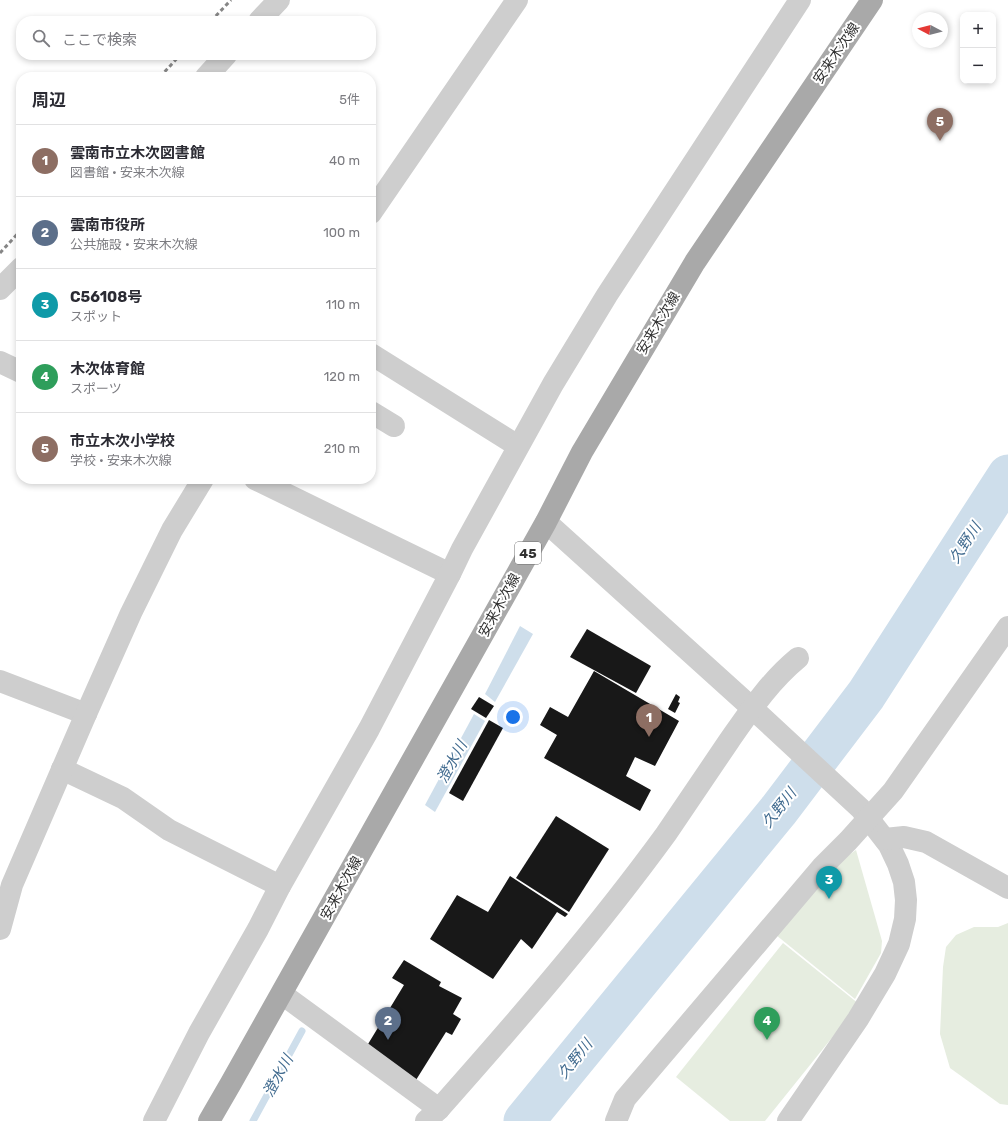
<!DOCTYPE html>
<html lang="ja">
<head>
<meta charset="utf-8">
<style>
  body { margin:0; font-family:Rubik,"Noto Sans JP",sans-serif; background:#f7f7f7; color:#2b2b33 }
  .controls { position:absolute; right:12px; top:12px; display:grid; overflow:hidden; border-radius:8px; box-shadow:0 2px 6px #0003 }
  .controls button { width:36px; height:36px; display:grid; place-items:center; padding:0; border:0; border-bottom:1px solid #e1e1e2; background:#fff; color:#2b2b33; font:20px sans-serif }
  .compass { position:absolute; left:912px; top:12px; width:36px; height:36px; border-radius:50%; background:#fff; box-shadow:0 2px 6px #0003; rotate:277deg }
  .you { position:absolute; left:513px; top:717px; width:14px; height:14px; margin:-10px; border:3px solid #fff; border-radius:50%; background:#1a73e8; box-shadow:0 0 0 6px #1a73e833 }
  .badge { display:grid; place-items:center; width:26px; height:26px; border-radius:50%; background:#111827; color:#fff; font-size:13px; font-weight:700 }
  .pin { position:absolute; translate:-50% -33px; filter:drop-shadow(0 1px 2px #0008) }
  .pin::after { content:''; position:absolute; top:21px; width:14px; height:12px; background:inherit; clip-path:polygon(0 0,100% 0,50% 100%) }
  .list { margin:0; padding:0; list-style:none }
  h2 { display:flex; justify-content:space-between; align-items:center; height:52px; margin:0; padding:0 16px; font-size:17px }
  h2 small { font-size:13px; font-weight:400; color:#7c7c81 }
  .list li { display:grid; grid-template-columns:26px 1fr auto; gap:12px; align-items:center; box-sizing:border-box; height:72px; padding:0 16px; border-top:1px solid #e1e1e2 }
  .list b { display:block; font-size:15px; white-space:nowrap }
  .list p { margin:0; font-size:13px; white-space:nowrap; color:#7c7c81 }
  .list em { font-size:13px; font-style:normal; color:#7c7c81 }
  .icon { flex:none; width:22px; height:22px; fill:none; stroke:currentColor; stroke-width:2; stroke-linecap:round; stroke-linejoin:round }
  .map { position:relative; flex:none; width:1008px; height:1121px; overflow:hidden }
  .search { position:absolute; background:#fff; box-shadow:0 2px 6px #0003; left:16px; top:16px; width:360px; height:44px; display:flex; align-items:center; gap:10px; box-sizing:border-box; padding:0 14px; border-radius:16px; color:#7c7c81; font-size:15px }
  .panel { position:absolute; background:#fff; box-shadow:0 2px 6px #0003; left:16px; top:72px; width:360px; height:412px; border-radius:16px }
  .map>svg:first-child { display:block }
</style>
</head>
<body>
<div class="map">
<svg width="1008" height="1121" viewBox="0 0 1008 1121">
  <rect width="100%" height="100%" fill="#fff"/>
  <g fill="#e6ede0">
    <path d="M856 850 882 941 881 953 855 999 776 935 839 862Z"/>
    <path d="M1008 923V1105L1000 1104 950 1068 940 1034 943 967 946 947 956 935 974 927H998Z"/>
    <path d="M783 943 859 1004 765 1121H730L676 1077Z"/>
  </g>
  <g fill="#cedeeb">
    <path d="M520 626 533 634 495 702 485 694Z"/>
    <path d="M474 714 485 721 435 812 425 805Z"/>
  </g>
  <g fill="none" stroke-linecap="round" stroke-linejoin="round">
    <path stroke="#cedeeb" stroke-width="7" d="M253 1121 302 1031"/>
    <path stroke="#cedeeb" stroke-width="41" d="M524 1121 778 811 866 695 1008 475"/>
  </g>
  <g fill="#181818">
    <path d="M587 629 651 666 636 693 570 657Z"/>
    <path d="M594 671 679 721 655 766 635 757 626 776 651 790 640 811 544 758 557 735 540 725 550 707 568 717Z"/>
    <path d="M676 694 680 697 678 702 680 703 675 713 668 709Z"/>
    <path d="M479 697 494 706 486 718 471 709Z"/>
    <path d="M489 720 503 728 463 801 449 793Z"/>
    <path d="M556 816 609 849 569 912 516 878Z"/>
    <path d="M510 876 568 914 565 917 557 912 532 949 521 939 493 979 430 939 457 895 488 912Z"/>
    <path d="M404 960 441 982 439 986 462 998 453 1014 461 1019 452 1035 446 1032 416 1080 365 1049 404 985 392 978Z"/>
  </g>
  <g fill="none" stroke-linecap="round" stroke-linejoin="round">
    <g stroke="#cecece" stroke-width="22">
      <path d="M259 21 279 0"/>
      <path d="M206 77 226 55"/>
      <path d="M371 213 517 0"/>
      <path d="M0 289 21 268"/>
      <path d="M371 354 518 446"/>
      <path d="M0 362 21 372"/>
      <path d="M371 412 394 426"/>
      <path d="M255 479 450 574"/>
      <path d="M546 522 752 708 861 809 889 845 898 864 904 882 906 900 905 919 899 944 885 974 858 1019 788 1121"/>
      <path d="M0 681 86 714"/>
      <path d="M62 769 123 798 169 830 280 886"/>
      <path d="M885 839 904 837 926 842 1008 888"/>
      <path d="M0 929 12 885 86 714 131 613 172 530 203 479"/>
      <path d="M282 994 439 1109"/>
      <path d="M154 1121 199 1033 258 929 280 886 369 729 450 574 462 549 553 384 607 295 800 0"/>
      <path d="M426 1121 439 1109C518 1020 596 930 666 834 687 803 708 772 729 741 750 711 769 682 798 658"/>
      <path d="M616 1121 625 1099 822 867 848 841 893 791 1008 627"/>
    </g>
    <path stroke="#a9a9a9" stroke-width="22" d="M209 1121 231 1083 546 522 582 452 695 262 872 0"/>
    <g stroke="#868686" stroke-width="3" stroke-dasharray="4 3" stroke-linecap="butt">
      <path d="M211 21 231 0"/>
      <path d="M160 77 180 55"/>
      <path d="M0 253 21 230"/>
    </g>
  </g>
  <g text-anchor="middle" stroke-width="4" stroke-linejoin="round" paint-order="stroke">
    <rect fill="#fff" stroke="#6f6f6f" stroke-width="1" x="515" y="542" width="26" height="22" rx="3"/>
    <g font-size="13" font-weight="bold" fill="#313131">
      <text x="528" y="558">45</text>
    </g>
    <g font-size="14" fill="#313131" stroke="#fff">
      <text transform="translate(836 53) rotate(-56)" y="5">安来木次線</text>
      <text transform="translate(658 323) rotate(-59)" y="5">安来木次線</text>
      <text transform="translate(499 605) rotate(-61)" y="5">安来木次線</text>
      <text transform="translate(341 888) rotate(-61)" y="5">安来木次線</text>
    </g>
    <g font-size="15" font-style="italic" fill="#426c90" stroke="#fff">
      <text transform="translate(965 543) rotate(-57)" y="5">久野川</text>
      <text transform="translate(452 762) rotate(-61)" y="5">澄水川</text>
      <text transform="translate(779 808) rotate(-52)" y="5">久野川</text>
      <text transform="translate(575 1059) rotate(-51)" y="5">久野川</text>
      <text transform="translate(278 1076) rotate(-61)" y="5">澄水川</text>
    </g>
  </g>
</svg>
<div class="controls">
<button>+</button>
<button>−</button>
</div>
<svg class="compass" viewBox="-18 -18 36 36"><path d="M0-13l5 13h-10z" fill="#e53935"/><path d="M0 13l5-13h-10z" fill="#7c7c81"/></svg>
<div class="you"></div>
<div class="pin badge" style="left:649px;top:737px;background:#8d6e63">1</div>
<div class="pin badge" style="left:388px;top:1040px;background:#5c6f8a">2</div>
<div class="pin badge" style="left:829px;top:899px;background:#0f9aa8">3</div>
<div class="pin badge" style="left:767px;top:1040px;background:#2e9e5b">4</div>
<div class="pin badge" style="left:940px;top:141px;background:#8d6e63">5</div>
<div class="search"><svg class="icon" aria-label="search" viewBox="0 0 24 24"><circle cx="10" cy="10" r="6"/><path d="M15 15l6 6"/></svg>ここで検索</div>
<section class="panel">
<h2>周辺<small>5件</small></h2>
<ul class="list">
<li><span class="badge" style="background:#8d6e63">1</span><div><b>雲南市立木次図書館</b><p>図書館 · 安来木次線</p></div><em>40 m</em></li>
<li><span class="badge" style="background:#5c6f8a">2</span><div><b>雲南市役所</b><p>公共施設 · 安来木次線</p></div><em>100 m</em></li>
<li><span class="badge" style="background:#0f9aa8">3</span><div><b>C56108号</b><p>スポット</p></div><em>110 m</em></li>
<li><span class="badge" style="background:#2e9e5b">4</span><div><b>木次体育館</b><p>スポーツ</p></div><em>120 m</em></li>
<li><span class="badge" style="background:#8d6e63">5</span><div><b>市立木次小学校</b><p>学校 · 安来木次線</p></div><em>210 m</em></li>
</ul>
</section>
</div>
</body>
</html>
